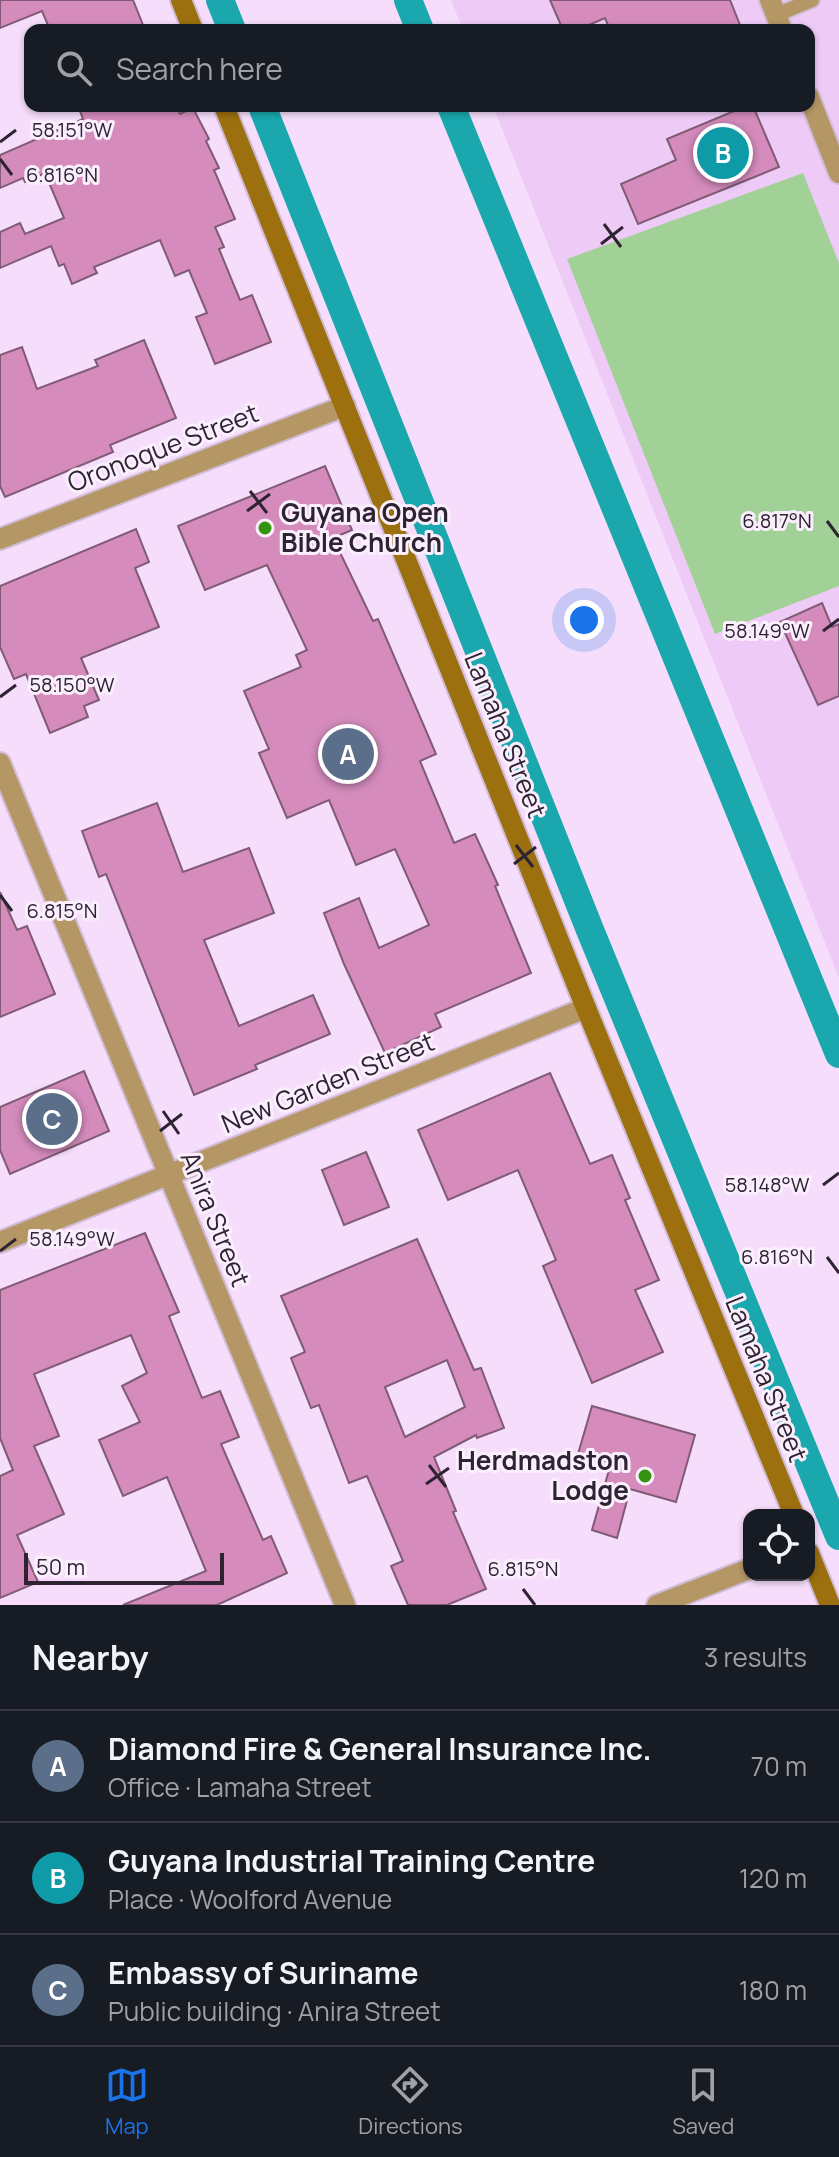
<!DOCTYPE html>
<html lang="en">
<head>
<meta charset="utf-8">
<style>
  body { margin:0; font-family:Manrope,sans-serif; background:#242831; color:#f1f3f6 }
  .controls { position:absolute; right:24px; bottom:24px; display:grid; overflow:hidden; border-radius:16px; box-shadow:0 2px 6px #0004 }
  .controls button { width:72px; height:72px; display:grid; place-items:center; padding:0; border:0; border-bottom:2px solid #363941; background:#171b24; color:#f1f3f6; font:40px sans-serif }
  .scale { position:absolute; left:24px; bottom:20px; width:200px; box-sizing:border-box; padding-left:8px; border:4px solid #2e2331; border-top:0; font-size:22px; line-height:28px; white-space:nowrap; color:#2e2331; -webkit-text-stroke:6px #fbeffe; paint-order:stroke }
  .you { position:absolute; left:584px; top:620px; width:28px; height:28px; margin:-20px; border:6px solid #fff; border-radius:50%; background:#1a73e8; box-shadow:0 0 0 12px #1a73e833 }
  .badge { display:grid; place-items:center; width:52px; height:52px; border-radius:50%; background:#1a73e8; color:#fff; font-size:26px; font-weight:700 }
  .pin { position:absolute; translate:-50% -50%; border:4px solid #fff; box-shadow:0 2px 8px #0006 }
  .list { margin:0; padding:0; list-style:none }
  h2 { display:flex; justify-content:space-between; align-items:center; height:104px; margin:0; padding:0 32px; font-size:34px }
  h2 small { font-size:26px; font-weight:400; color:#9ea1a6 }
  .list li { display:grid; grid-template-columns:52px 1fr auto; gap:24px; align-items:center; box-sizing:border-box; height:112px; padding:0 32px; border-top:2px solid #363941 }
  .list b { display:block; font-size:30px; white-space:nowrap }
  .list p { margin:0; font-size:26px; white-space:nowrap; color:#9ea1a6 }
  .list em { font-size:26px; font-style:normal; color:#9ea1a6 }
  .icon { flex:none; width:44px; height:44px; fill:none; stroke:currentColor; stroke-width:2; stroke-linecap:round; stroke-linejoin:round }
  .map { position:relative; flex:none; width:839px; height:1605px; overflow:hidden }
  .search { position:absolute; background:#171b24; box-shadow:0 2px 6px #0004; left:24px; right:24px; top:24px; height:88px; display:flex; align-items:center; gap:20px; box-sizing:border-box; padding:0 28px; border-radius:16px; color:#9ea1a6; font-size:30px }
  .sheet { height:440px; background:#171b24 }
  nav { display:flex; justify-content:space-around; align-items:center; box-sizing:border-box; height:112px; border-top:2px solid #363941; background:#171b24; font-size:22px; color:#9ea1a6 }
  nav a { display:grid; justify-items:center; gap:4px }
  nav .on { color:#1a73e8 }
  .map>svg:first-child { display:block }
</style>
</head>
<body>
<div class="map">
<svg width="839" height="1605" viewBox="0 0 839 1605">
  <rect width="100%" height="100%" fill="#f5ddfb"/>
  <path fill="#eecbf7" d="M451 0H839V978L493 106H809V30H463Z"/>
  <path fill="#a2d197" d="M803 173 839 263V586L715 634 567 259Z"/>
  <g fill="none" stroke-linecap="round" stroke-linejoin="round">
    <g stroke="#1aa7ad" stroke-width="28">
      <path d="M220 0 232 30"/>
      <path d="M408 0 420 30"/>
      <path d="M262 106 590 930 839 1536"/>
      <path d="M451 106 839 1054"/>
    </g>
  </g>
  <g fill="#d58cbd" stroke="#805b74" stroke-width="2" fill-rule="evenodd">
    <path d="M0 0H133L145 30H50L42 11 0 28Z"/>
    <path d="M550 0H730L742 30H610L605 18 577 30H563Z"/>
    <path d="M78 106H176L180 114 193 108 209 139 206 141 219 168 214 170 235 219 215 227 224 247 219 249 240 300 252 295 271 342 215 364 196 317 207 313 189 270 175 276 160 240 94 267 97 273 72 284 64 264 59 266 51 246 0 268V232L20 223 25 234 64 218 45 173 25 182 23 178 0 188V155L83 119Z"/>
    <path d="M746 106H753L779 167 638 224 621 184 676 160 667 139Z"/>
    <path d="M144 340 176 418 110 445 113 452 5 497 0 486V355L22 347 37 389 98 366 95 360Z"/>
    <path d="M325 466 352 530 333 538 373 621 378 619 436 754 420 761 454 843 475 834 498 885 495 886 531 973 435 1014 441 1027 385 1053 344 964 324 913 359 898 379 948 429 925 395 849 356 865 329 800 287 818 259 753 269 749 244 691 301 667 296 655 307 650 267 565 205 590 178 526Z"/>
    <path d="M136 529 149 562 135 568 159 627 81 658 99 700 84 706 88 717 50 733 26 674 14 679 0 647V586Z"/>
    <path d="M822 603 832 627 839 624V696L818 705 780 622Z"/>
    <path d="M157 803 183 872 249 848 274 913 204 940 239 1026 313 995 330 1034 255 1065 257 1069 194 1095 106 874 99 877 82 831Z"/>
    <path d="M0 892 17 930 27 926 55 994 0 1017Z"/>
    <path d="M84 1071 109 1131 10 1174 0 1150V1107Z"/>
    <path d="M550 1073 590 1164 612 1155 630 1198 625 1200 659 1280 635 1290 663 1352 592 1383 543 1266 556 1260 518 1170 448 1200 418 1130Z"/>
    <path d="M366 1152 389 1207 344 1225 322 1170Z"/>
    <path d="M145 1233 179 1312 169 1316 202 1398 220 1391 239 1437 221 1444 263 1540 271 1536 287 1573 217 1605H123L206 1571 167 1477 123 1496 99 1440 140 1422 122 1386 147 1373 131 1335 34 1374 59 1436 34 1446 64 1514 17 1535 38 1582 0 1598V1476L13 1470 0 1438V1290Z"/>
    <path d="M417 1239 474 1370 481 1368 504 1428 477 1438 476 1435 434 1457 456 1511 453 1512 486 1589 447 1605H408L391 1566 403 1561 367 1476 349 1483 319 1405 311 1408 291 1358 305 1352 281 1296ZM447 1360 465 1407 405 1437 385 1387Z"/>
    <path d="M592 1406 695 1435 676 1502 630 1489 617 1538 592 1530 611 1463 578 1454Z"/>
  </g>
  <g fill="none" stroke-linecap="round" stroke-linejoin="round">
    <defs>
      <path id="lane" d="M776 15 812 0"/>
      <g id="street">
        <path d="M770 0 782 30"/>
        <path d="M809 97 839 173"/>
        <path d="M0 539 345 406"/>
        <path d="M0 763 345 1605"/>
        <path d="M0 1242 586 1008"/>
        <path d="M657 1605 749 1569"/>
      </g>
      <g id="secondary">
        <path d="M181 0 193 30"/>
        <path d="M224 106 586 1008 794 1515"/>
        <path d="M809 1553 830 1605"/>
      </g>
    </defs>
    <use href="#lane" stroke="#d1bcd7" stroke-width="18"/>
    <use href="#street" stroke="#d1bcd7" stroke-width="24"/>
    <use href="#secondary" stroke="#d1bcd7" stroke-width="24"/>
    <use href="#lane" stroke="#b59765" stroke-width="14"/>
    <use href="#street" stroke="#b59765" stroke-width="20"/>
    <use href="#secondary" stroke="#9c6f0f" stroke-width="20"/>
  </g>
  <path fill="none" stroke="#2e2331" stroke-width="3" d="M0 142 16 130M0 159 12 175M604 224 621 247M601 244 623 227M250 491 267 513M247 511 270 494M827 521 839 537M823 631 839 619M0 697 16 685M516 845 533 867M514 864 536 847M0 895 12 911M163 1111 179 1134M160 1131 182 1114M823 1185 839 1173M0 1251 16 1239M827 1257 839 1273M429 1465 446 1487M426 1484 449 1468M523 1589 535 1605"/>
  <g fill="#349311" stroke="#fbeffe" stroke-width="3">
    <circle cx="265" cy="528" r="8"/>
    <circle cx="645" cy="1476" r="8"/>
  </g>
  <g text-anchor="middle" stroke-width="6" stroke-linejoin="round" paint-order="stroke">
    <g font-size="26" fill="#2e2331" stroke="#fbeffe">
      <text transform="translate(163 448) rotate(-21)" y="9">Oronoque Street</text>
      <text transform="translate(505 735) rotate(68)" y="9">Lamaha Street</text>
      <text transform="translate(328 1083) rotate(-22)" y="9">New Garden Street</text>
      <text transform="translate(215 1219) rotate(68)" y="9">Anira Street</text>
      <text transform="translate(766 1379) rotate(68)" y="9">Lamaha Street</text>
    </g>
    <g font-size="26" font-weight="bold" fill="#2e2331" stroke="#fbeffe" text-anchor="start">
      <text x="281" y="522">Guyana Open<tspan x="281" dy="30">Bible Church</tspan></text>
      <text x="629" y="1470" text-anchor="end">Herdmadston<tspan x="629" dy="30">Lodge</tspan></text>
    </g>
  </g>
  <g font-size="20" text-anchor="middle" fill="#2e2331" stroke="#fbeffe" stroke-width="6" stroke-linejoin="round" paint-order="stroke">
    <text x="72" y="137">58.151°W</text>
    <text x="62" y="182">6.816°N</text>
    <text x="777" y="528">6.817°N</text>
    <text x="767" y="638">58.149°W</text>
    <text x="72" y="692">58.150°W</text>
    <text x="62" y="918">6.815°N</text>
    <text x="767" y="1192">58.148°W</text>
    <text x="72" y="1246">58.149°W</text>
    <text x="777" y="1264">6.816°N</text>
    <text x="523" y="1576">6.815°N</text>
  </g>
</svg>
<div class="controls">
<button><svg class="icon" aria-label="locate" viewBox="0 0 24 24"><circle cx="12" cy="12" r="6"/><path d="M12 2v4M12 18v4M2 12h4M18 12h4"/></svg></button>
</div>
<div class="scale">50 m</div>
<div class="you"></div>
<div class="pin badge" style="left:348px;top:754px;background:#5c6f8a">A</div>
<div class="pin badge" style="left:723px;top:153px;background:#0f9aa8">B</div>
<div class="pin badge" style="left:52px;top:1119px;background:#5c6f8a">C</div>
<div class="search"><svg class="icon" aria-label="search" viewBox="0 0 24 24"><circle cx="10" cy="10" r="6"/><path d="M15 15l6 6"/></svg>Search here</div>
</div>
<section class="sheet">
<h2>Nearby<small>3 results</small></h2>
<ul class="list">
<li><span class="badge" style="background:#5c6f8a">A</span><div><b>Diamond Fire &amp; General Insurance Inc.</b><p>Office · Lamaha Street</p></div><em>70 m</em></li>
<li><span class="badge" style="background:#0f9aa8">B</span><div><b>Guyana Industrial Training Centre</b><p>Place · Woolford Avenue</p></div><em>120 m</em></li>
<li><span class="badge" style="background:#5c6f8a">C</span><div><b>Embassy of Suriname</b><p>Public building · Anira Street</p></div><em>180 m</em></li>
</ul>
</section>
<nav>
<a class="on"><svg class="icon" aria-label="map" viewBox="0 0 24 24"><path d="M3 6l6-2 6 2 6-2v14l-6 2-6-2-6 2zM9 4v14M15 6v14"/></svg>Map</a>
<a><svg class="icon" aria-label="directions" viewBox="0 0 24 24"><path d="M12 3l9 9-9 9-9-9zM9 14v-3h6M13 9l2 2-2 2"/></svg>Directions</a>
<a><svg class="icon" aria-label="saved" viewBox="0 0 24 24"><path d="M7 4h10v16l-5-4-5 4z"/></svg>Saved</a>
</nav>
</body>
</html>
